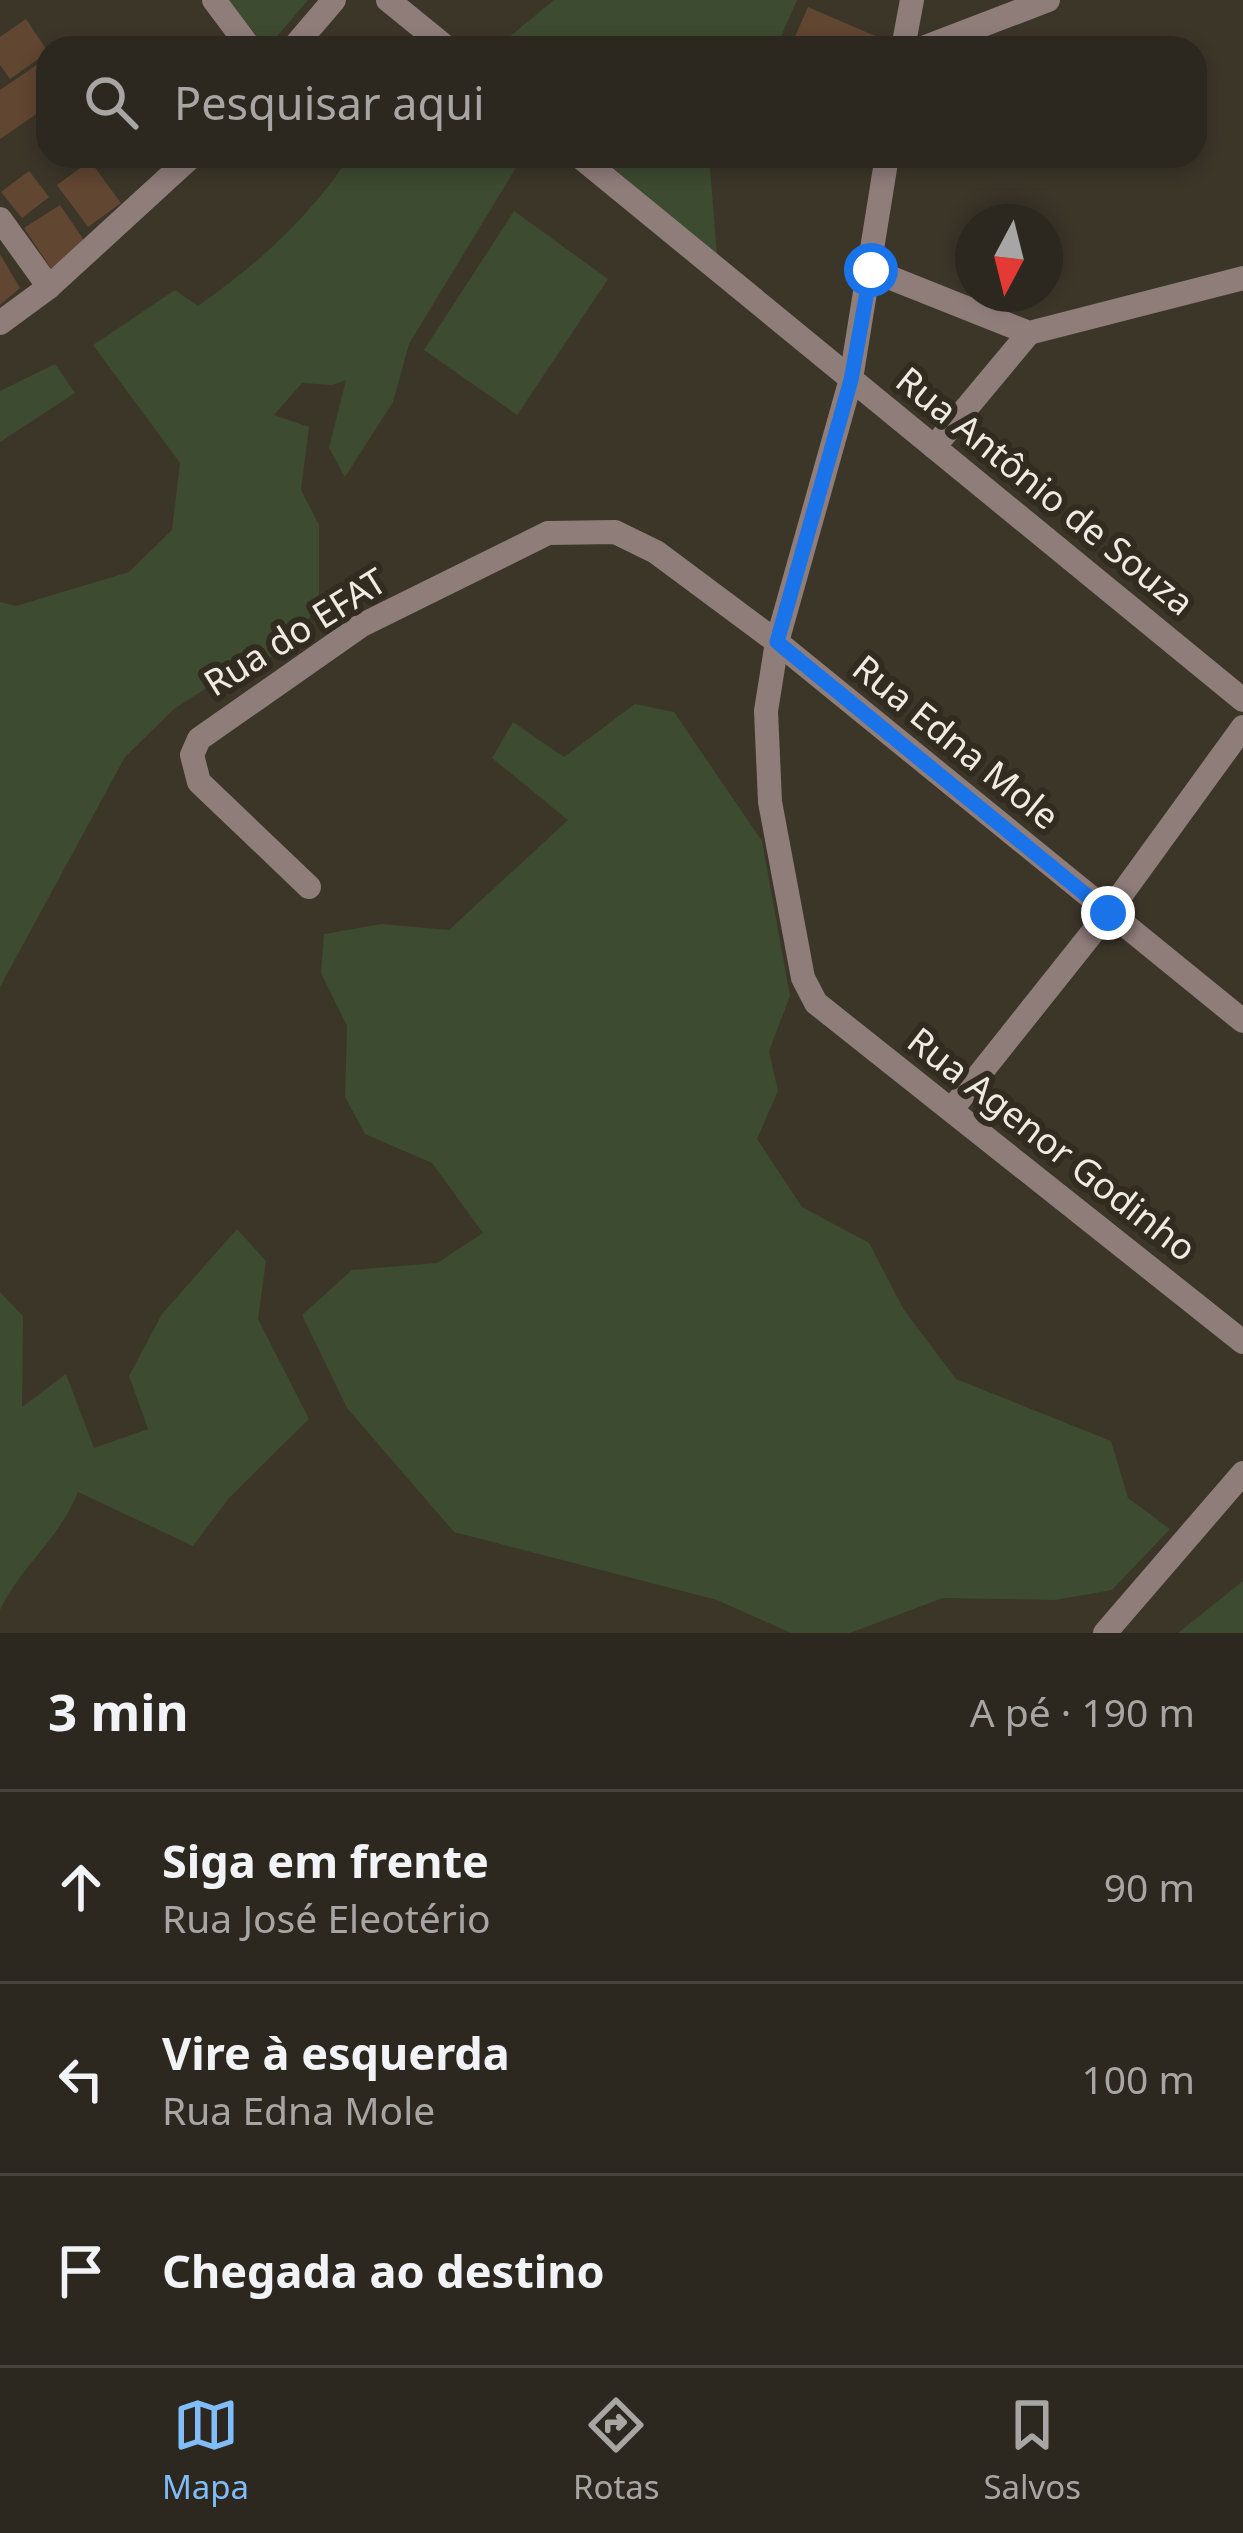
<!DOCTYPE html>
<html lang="pt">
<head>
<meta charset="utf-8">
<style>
  body { margin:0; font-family:"Noto Sans",sans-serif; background:#353028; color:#f1f3f6 }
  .compass { position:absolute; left:955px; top:204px; width:108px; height:108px; border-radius:50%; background:#2d281f; box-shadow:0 6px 18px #0003; rotate:187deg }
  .stop { position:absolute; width:36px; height:36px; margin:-27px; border:9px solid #1a73e8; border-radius:50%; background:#fff }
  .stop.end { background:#1a73e8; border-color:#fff; box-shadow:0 3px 12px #0008 }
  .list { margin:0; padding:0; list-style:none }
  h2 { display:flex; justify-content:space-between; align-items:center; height:156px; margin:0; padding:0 48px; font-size:51px }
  h2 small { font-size:39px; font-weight:400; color:#a7a6a4 }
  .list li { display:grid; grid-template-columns:78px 1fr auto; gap:36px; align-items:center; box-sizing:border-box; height:192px; padding:0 48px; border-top:3px solid #48443d }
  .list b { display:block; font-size:45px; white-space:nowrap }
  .list p { margin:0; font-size:39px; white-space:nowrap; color:#a7a6a4 }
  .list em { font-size:39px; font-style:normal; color:#a7a6a4 }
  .icon { flex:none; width:66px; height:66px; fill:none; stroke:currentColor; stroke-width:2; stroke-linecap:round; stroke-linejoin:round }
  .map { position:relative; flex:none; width:1243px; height:1633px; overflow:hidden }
  .search { position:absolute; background:#2d281f; box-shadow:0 6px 18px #0003; left:36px; right:36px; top:36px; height:132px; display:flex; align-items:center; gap:30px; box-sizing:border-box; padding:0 42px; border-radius:36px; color:#a7a6a4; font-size:45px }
  .sheet { height:732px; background:#2d281f }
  nav { display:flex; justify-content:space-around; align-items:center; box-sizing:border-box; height:168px; border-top:3px solid #48443d; background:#2d281f; font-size:33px; color:#a7a6a4 }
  nav a { display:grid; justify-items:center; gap:6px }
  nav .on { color:#81bdfa }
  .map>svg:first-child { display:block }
</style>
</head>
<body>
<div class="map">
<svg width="1243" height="1633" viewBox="0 0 1243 1633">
  <rect width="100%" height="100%" fill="#3c3629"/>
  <g fill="#3d4b30">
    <path d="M227 0H308L267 48Z"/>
    <path d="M554 0H797L776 48H496Z"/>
    <path d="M350 156H523L409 344 393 402 345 477 329 448 346 380 332 385 302 383 274 415 309 427 301 490 319 525V604L286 651 225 676 174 709 125 757 0 987V602L16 606 129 572 172 530 180 463 93 345 175 290 198 306C259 263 309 218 350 156Z"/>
    <path d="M599 156H709L717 255Z"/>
    <path d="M514 211 608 279 517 415 424 350Z"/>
    <path d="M55 364 75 393 0 442V391Z"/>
    <path d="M635 704 674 712 762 841 790 996 769 1051 778 1091 757 1139 802 1207 869 1243 904 1310 956 1379 1111 1441 1128 1498 1170 1529 1112 1590 1055 1600 943 1598 850 1633H791L717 1600 454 1532 347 1408 302 1315 352 1270 437 1263 483 1233 432 1163 365 1134 345 1097 347 1026 321 973 324 934 382 924 449 930 568 820 492 758 513 722 564 757Z"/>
    <path d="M237 1229 266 1261 258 1319 309 1419 229 1498 193 1546 78 1492C60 1538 21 1566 0 1610V1292L23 1316 22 1407 66 1374 94 1448 148 1429 129 1376 162 1314Z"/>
    <path d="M1243 1581V1633H1178Z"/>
  </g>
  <g fill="#614631">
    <path d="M808 7 889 42 888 48H790Z"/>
    <path d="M26 19 48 52 10 79 0 65V37Z"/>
    <path d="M41 62 48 72V106L0 139V90Z"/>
    <path d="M90 161 121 203 88 227 57 185Z"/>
    <path d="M29 171 49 197 22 218 1 192Z"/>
    <path d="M60 205 88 246 52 270 24 228Z"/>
    <path d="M0 254 20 288 0 305Z"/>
  </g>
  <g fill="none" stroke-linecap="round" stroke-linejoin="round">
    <g stroke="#8f7d7a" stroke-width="24">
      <path d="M214 0 250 48"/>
      <path d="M388 0 447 48"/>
      <path d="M293 48 334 0"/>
      <path d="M903 48 912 0"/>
      <path d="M923 48 1048 0"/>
      <path d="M579 156 1243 700"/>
      <path d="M887 156 851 379 777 642 766 711 770 802 803 978 816 1003 1243 1342"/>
      <path d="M0 219 49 287"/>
      <path d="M871 270 1029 333 1243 278"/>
      <path d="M0 323 49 287 192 156"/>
      <path d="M934 447 1029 333"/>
      <path d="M309 887 199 782 192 755 199 739 362 625 548 533 615 532 656 552 777 642 1243 1021"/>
      <path d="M952 1109 1108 913 1243 727"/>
      <path d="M1105 1633 1243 1473"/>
    </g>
  </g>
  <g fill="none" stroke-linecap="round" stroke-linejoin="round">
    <path stroke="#1a73e8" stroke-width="15" d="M871 270 851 380 777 642 1108 913"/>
  </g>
  <g text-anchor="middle" stroke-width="12" stroke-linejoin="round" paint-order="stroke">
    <g font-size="36" fill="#efebe3" stroke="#312c1f">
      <text transform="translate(1045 491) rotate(39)" y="13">Rua Antônio de Souza</text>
      <text transform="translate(295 632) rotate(-32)" y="13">Rua do EFAT</text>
      <text transform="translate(956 742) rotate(39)" y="13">Rua Edna Mole</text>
      <text transform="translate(1052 1144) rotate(38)" y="13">Rua Agenor Godinho</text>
    </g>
  </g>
</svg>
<svg class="compass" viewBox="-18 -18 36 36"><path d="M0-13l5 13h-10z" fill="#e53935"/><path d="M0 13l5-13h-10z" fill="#a7a6a4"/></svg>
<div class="stop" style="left:871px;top:270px"></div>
<div class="stop end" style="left:1108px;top:913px"></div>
<div class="search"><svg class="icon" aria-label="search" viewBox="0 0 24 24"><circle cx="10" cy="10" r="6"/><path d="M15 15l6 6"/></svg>Pesquisar aqui</div>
</div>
<section class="sheet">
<h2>3 min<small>A pé · 190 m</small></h2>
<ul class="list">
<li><svg class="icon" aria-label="ahead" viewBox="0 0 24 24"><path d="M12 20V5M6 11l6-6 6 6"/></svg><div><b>Siga em frente</b><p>Rua José Eleotério</p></div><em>90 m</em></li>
<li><svg class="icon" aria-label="left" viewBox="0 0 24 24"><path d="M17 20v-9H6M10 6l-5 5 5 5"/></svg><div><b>Vire à esquerda</b><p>Rua Edna Mole</p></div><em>100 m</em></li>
<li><svg class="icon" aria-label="arrive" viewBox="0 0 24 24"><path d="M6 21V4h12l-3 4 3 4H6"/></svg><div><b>Chegada ao destino</b></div></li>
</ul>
</section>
<nav>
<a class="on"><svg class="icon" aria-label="map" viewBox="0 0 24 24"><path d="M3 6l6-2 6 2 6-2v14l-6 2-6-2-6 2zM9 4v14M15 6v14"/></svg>Mapa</a>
<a><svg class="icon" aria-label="directions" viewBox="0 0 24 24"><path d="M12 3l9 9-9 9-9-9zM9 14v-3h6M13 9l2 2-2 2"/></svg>Rotas</a>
<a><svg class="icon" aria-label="saved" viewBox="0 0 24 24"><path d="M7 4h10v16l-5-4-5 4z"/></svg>Salvos</a>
</nav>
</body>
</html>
